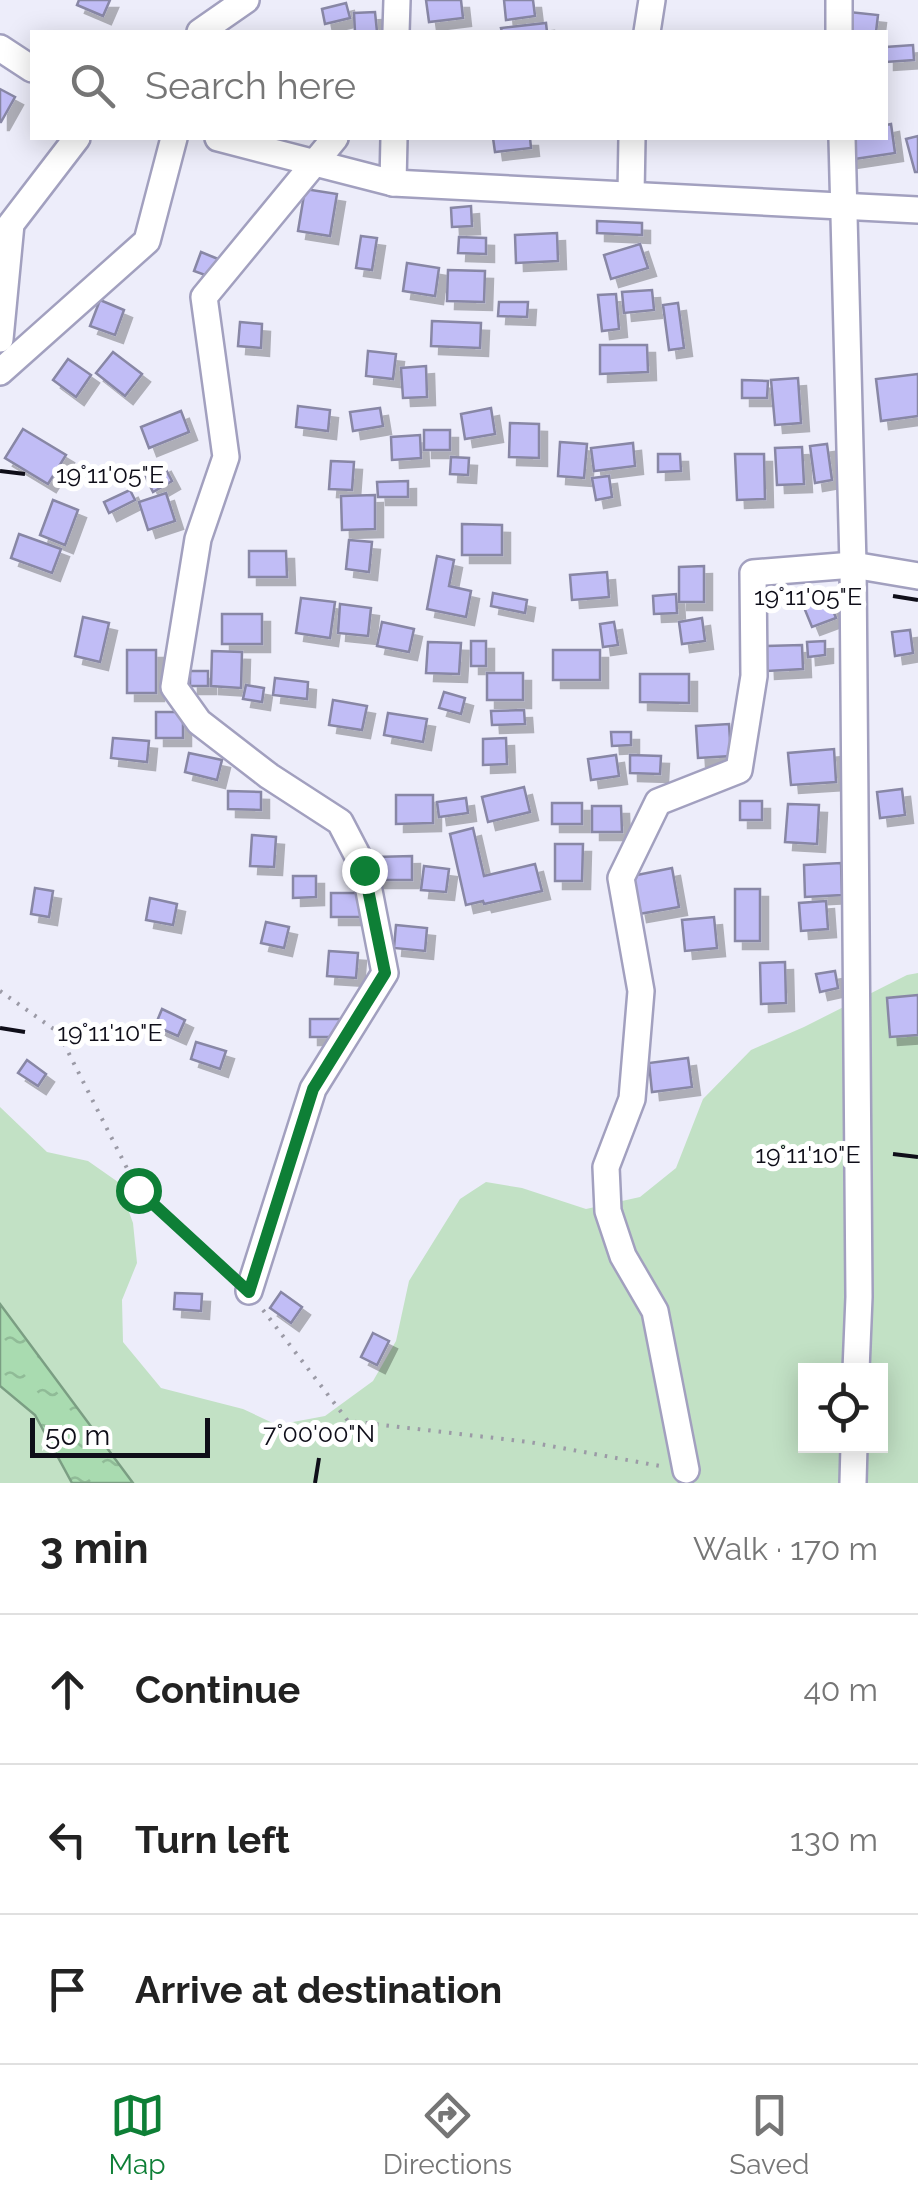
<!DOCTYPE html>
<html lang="en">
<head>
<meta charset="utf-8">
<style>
  body { margin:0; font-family:Raleway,sans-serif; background:#f6f6f6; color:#222 }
  .controls { position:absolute; right:30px; bottom:30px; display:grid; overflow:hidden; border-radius:0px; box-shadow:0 5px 25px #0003 }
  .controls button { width:90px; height:90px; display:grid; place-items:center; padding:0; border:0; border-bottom:2px solid #e0e0e0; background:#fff; color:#222; font:50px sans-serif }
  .scale { position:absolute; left:30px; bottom:25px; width:180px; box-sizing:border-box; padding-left:10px; border:5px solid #0f0e19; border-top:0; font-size:28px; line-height:35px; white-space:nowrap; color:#0f0e19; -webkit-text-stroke:8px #fff; paint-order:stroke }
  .stop { position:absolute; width:30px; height:30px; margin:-22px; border:8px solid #0e7f36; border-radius:50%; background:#fff }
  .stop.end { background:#0e7f36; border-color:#fff; box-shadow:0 2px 10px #0008 }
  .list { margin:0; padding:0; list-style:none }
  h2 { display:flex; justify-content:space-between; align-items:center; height:130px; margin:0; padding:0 40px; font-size:42px }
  h2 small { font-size:32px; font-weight:400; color:#767676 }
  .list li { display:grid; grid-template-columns:65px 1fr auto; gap:30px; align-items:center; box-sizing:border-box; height:150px; padding:0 40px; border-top:2px solid #e0e0e0 }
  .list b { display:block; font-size:38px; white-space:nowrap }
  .list em { font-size:32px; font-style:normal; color:#767676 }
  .icon { flex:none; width:55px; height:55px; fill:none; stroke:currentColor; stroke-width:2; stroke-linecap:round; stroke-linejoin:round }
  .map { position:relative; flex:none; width:918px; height:1483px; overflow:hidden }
  .search { position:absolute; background:#fff; box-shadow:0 5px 25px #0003; left:30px; right:30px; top:30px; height:110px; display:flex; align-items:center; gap:25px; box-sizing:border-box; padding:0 35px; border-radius:0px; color:#767676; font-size:38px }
  .sheet { height:580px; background:#fff }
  nav { display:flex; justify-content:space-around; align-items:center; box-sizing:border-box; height:140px; border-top:2px solid #e0e0e0; background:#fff; font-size:28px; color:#767676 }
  nav a { display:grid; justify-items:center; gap:5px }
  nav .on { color:#0e7f36 }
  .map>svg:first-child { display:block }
</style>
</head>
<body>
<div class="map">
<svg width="918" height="1483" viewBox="0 0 918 1483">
  <defs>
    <pattern id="water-ripples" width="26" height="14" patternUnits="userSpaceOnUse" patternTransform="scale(2.5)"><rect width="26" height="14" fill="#a9dbb0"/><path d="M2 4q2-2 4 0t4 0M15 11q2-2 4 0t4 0" fill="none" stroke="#90bb97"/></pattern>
    <filter id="shadow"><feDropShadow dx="8" dy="8" stdDeviation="0" flood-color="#0004"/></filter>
  </defs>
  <rect width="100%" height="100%" fill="#ededfa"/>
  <g fill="#c2e1c5" fill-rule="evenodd">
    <path d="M918 973V1483H133L0 1304V1107L47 1152 88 1161 118 1182 133 1223 137 1263 122 1300 123 1342 161 1388 243 1409 277 1425 325 1416 373 1381 396 1341 409 1281 460 1199 486 1182 522 1188 586 1209 640 1197 676 1168 703 1099 751 1050 804 1027 907 975ZM806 1370H880V1446H806Z"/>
    <path d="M0 1386 35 1415 72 1483H0Z"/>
  </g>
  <path fill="url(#water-ripples)" stroke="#7b9e83" stroke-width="2.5" d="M0 1304 133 1483H72L35 1415 0 1386Z"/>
  <g fill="#c1bdf6" stroke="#8887a5" stroke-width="2.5" filter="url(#shadow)">
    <path d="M79 0H110L103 16 77 5Z"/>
    <path d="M426 0H461L463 18 429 22Z"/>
    <path d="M504 0H533L535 16 506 20Z"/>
    <path d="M346 3 350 18 325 24 322 9Z"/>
    <path d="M375 12 377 32H355L354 13Z"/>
    <path d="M849 12 878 15 876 32H847Z"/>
    <path d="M546 23 547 32H502L501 28Z"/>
    <path d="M913 45 914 60 886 62V47Z"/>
    <path d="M0 89 15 97 1 122H0Z"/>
    <path d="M891 124 895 153 848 160 845 138H886V125Z"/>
    <path d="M918 136V172H915L906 139Z"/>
    <path d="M493 138H530L531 148 495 152Z"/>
    <path d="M305 189 337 194 330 236 298 231Z"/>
    <path d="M471 206 472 226 452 227 451 208Z"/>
    <path d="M597 221 642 223V235L597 233Z"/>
    <path d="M557 233 558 261 516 263 515 235Z"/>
    <path d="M361 236 377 238 372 270 356 268Z"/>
    <path d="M459 237 486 238V254L458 253Z"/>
    <path d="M640 244 648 268 611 279 604 255Z"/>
    <path d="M201 252 223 261 216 279 194 271Z"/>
    <path d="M407 263 439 268 435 296 403 291Z"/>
    <path d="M448 270 485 271 484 302 447 301Z"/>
    <path d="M652 290 654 310 624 313 622 292Z"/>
    <path d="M616 294 619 329 602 331 598 295Z"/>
    <path d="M100 300 124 310 115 335 90 326Z"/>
    <path d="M499 302H528L527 317 498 316Z"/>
    <path d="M678 303 684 348 669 350 663 305Z"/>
    <path d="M432 321 481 323 480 348 431 346Z"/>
    <path d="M240 322 262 324 261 348 238 346Z"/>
    <path d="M600 345H647L648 372 600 374Z"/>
    <path d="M368 351 396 354 393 379 366 376Z"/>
    <path d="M113 352 142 374 125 396 96 373Z"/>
    <path d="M68 359 91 375 76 397 53 380Z"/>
    <path d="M426 366 427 397 403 398 401 368Z"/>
    <path d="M918 374V416L881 421 876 379Z"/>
    <path d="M798 378 801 423 775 425 771 380Z"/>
    <path d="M742 380 768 381 767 398H742Z"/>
    <path d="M298 406 330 410 328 431 296 427Z"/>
    <path d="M380 408 383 426 353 431 350 412Z"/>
    <path d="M491 408 495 434 465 439 461 414Z"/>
    <path d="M181 411 189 432 149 448 141 427Z"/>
    <path d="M510 423 539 424V458L509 457Z"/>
    <path d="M23 429 66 455 48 484 5 458Z"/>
    <rect x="424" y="430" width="26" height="20"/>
    <path d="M420 435 421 458 392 460 391 437Z"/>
    <path d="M560 442 587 444 584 478 558 476Z"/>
    <path d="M633 443 635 466 594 471 591 448Z"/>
    <path d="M827 444 832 480 815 483 810 446Z"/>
    <path d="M802 447 804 484 777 485 775 448Z"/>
    <path d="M658 454H680L681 471 658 472Z"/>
    <path d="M735 454H764L765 499 737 500Z"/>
    <path d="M451 457 469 458 468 475 450 474Z"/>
    <path d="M331 461 354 462 352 490 329 489Z"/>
    <path d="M163 464 172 481 153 492 144 474Z"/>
    <path d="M609 476 612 497 596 500 592 478Z"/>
    <path d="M408 481V497H378L377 482Z"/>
    <path d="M130 490 135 500 109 513 104 502Z"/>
    <path d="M166 493 175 521 148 530 139 502Z"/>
    <path d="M375 495V529L342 530 341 496Z"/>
    <path d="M53 500 78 510 65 545 40 535Z"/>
    <path d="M462 524 502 525V555H462Z"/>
    <path d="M19 534 61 549 52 573 11 558Z"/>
    <path d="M349 540 372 542 369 572 346 569Z"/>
    <path d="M249 551H286L287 577H249Z"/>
    <path d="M437 556 454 560 449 586 471 591 466 617 427 609Z"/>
    <path d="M704 566V602H679V567Z"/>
    <path d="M607 572 609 597 572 600 570 575Z"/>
    <path d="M493 593 527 600 525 613 491 606Z"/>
    <path d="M676 594 677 613 654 614 653 596Z"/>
    <path d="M827 595 836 618 812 627 803 605Z"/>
    <path d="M301 598 335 602 330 638 296 633Z"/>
    <path d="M340 604 371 608 368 636 338 633Z"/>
    <rect x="222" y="614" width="40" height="30"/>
    <path d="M83 617 109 623 100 662 75 656Z"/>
    <path d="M702 618 705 641 682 644 679 622Z"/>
    <path d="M382 622 414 629 409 652 377 646Z"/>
    <path d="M614 622 618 645 603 647 600 624Z"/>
    <path d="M910 630 913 653 895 656 892 632Z"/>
    <rect x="471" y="641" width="15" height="25"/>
    <path d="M825 641V655L808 657 807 642Z"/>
    <path d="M428 642 461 643 459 674 426 673Z"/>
    <path d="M802 645 803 669 767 671 766 646Z"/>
    <rect x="127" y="650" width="29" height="43"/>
    <rect x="553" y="650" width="47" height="30"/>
    <path d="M212 651 242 652 241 688 211 686Z"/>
    <rect x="190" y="671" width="18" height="15"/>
    <rect x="487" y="673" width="36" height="27"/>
    <path d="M640 674H689V703L640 702Z"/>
    <path d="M275 678 308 682 307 699 273 695Z"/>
    <path d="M246 685 264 688 262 702 243 699Z"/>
    <path d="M444 692 465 698 461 714 439 708Z"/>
    <path d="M333 700 367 706 362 730 329 725Z"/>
    <path d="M524 710 525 724 492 725 491 711Z"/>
    <rect x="156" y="712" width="27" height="26"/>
    <path d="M388 713 427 719 423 742 384 735Z"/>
    <path d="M729 724 731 756 698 758 696 726Z"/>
    <path d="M611 732H631V745L612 746Z"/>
    <path d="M113 738 149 741 147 762 111 758Z"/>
    <path d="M506 738 507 764 483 765V739Z"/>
    <path d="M834 749 836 782 791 785 788 753Z"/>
    <path d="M189 753 222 760 217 780 185 772Z"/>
    <path d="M616 755 619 776 591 780 588 759Z"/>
    <path d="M630 755 661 756 660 774 630 773Z"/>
    <path d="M524 787 530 812 488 822 482 797Z"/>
    <path d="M902 789 905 815 880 818 877 792Z"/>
    <path d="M228 791 261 792V810L228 809Z"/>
    <path d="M396 795H433V823L396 824Z"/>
    <path d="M466 798 468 813 439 817 437 802Z"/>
    <rect x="740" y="801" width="22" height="19"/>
    <rect x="552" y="803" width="30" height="21"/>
    <path d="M788 804 819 805 817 844 785 842Z"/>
    <path d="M592 806H621L622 832H592Z"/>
    <path d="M473 828 484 876 535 864 542 891 484 904 483 901 466 905 450 834Z"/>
    <path d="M252 835 276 837 274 867 250 866Z"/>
    <path d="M555 844H583L582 881H555Z"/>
    <path d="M412 856V880H375V857Z"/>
    <path d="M841 863 842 895 805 897 804 865Z"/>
    <path d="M424 866 449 869 446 892 421 890Z"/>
    <path d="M672 868 679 907 639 914 632 876Z"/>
    <path d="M293 876H316V897L293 898Z"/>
    <path d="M35 888 53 891 49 917 31 914Z"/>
    <rect x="735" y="889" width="25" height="52"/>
    <rect x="331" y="893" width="32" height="24"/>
    <path d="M150 898 177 904 173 925 146 920Z"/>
    <path d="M826 901 828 929 801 931 799 903Z"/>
    <path d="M714 917 717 948 685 951 682 920Z"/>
    <path d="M266 922 289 927 284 948 261 943Z"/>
    <path d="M396 925 427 928 425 951 394 948Z"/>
    <path d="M329 951 358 953 356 978 327 976Z"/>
    <path d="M785 962 786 1003 761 1004 760 963Z"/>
    <path d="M835 971 838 988 820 992 816 974Z"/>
    <path d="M918 995V1035L890 1037 887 998Z"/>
    <path d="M162 1009 185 1020 178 1036 155 1026Z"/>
    <rect x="310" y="1019" width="34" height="18"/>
    <path d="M196 1042 226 1051 220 1069 191 1059Z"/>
    <path d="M688 1058 692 1087 652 1092 649 1063Z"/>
    <path d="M27 1060 46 1074 38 1086 18 1073Z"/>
    <path d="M281 1292 302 1307 291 1323 270 1308Z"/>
    <path d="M175 1293 202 1294 201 1311 174 1309Z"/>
    <path d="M373 1333 389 1341 377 1365 361 1357Z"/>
  </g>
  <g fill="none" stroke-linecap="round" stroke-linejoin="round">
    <defs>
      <g id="minor">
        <path d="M839 0V32"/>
        <path d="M200 32 246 0"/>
        <path d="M396 32 397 0"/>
        <path d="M647 32 652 0"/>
        <path d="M0 48 32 69"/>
        <path d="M218 138 393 183 918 210"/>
        <path d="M842 138 853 565 859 1297 856 1370"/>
        <path d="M393 183 394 138"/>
        <path d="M631 194 632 138"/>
        <path d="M0 339 11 224 77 138"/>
        <path d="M0 372 147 241 174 138"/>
        <path d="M249 1291 313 1089 385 973 365 870 340 822 269 776 199 722 174 687 198 539 226 457 204 297 335 138"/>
        <path d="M686 1470 655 1311 623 1256 608 1211 606 1167 632 1099 641 991 621 878 658 802 739 770 754 676 753 573 853 565 918 576"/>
        <path d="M853 1483 854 1446"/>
      </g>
    </defs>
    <use href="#minor" stroke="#a2a0bf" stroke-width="30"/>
    <g stroke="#9b9aa6" stroke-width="4" stroke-dasharray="2.5 8" stroke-linecap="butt">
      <path d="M0 991 58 1032 138 1190 229 1274"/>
      <path d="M263 1310 348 1421 529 1442 660 1466"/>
    </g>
    <use href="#minor" stroke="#fff" stroke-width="25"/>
  </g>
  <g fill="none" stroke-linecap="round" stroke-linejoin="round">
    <path stroke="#0e7f36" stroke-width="12" d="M138 1190 249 1292 313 1089 385 973 364 870"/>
  </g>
  <path fill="none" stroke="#0f0e19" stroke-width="4" d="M0 471 25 474M893 596 918 600M0 1028 25 1032M893 1154 918 1157M315 1483 319 1458"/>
  <g font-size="25" text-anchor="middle" fill="#0f0e19" stroke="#fff" stroke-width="10" stroke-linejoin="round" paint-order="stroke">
    <text x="110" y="483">19°11'05"E</text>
    <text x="808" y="605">19°11'05"E</text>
    <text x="110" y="1041">19°11'10"E</text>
    <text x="808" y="1163">19°11'10"E</text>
    <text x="319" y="1442">7°00'00"N</text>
  </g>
</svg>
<div class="controls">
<button><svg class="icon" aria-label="locate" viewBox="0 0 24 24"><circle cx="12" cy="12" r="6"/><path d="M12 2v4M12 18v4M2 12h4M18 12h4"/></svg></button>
</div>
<div class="scale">50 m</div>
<div class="stop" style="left:138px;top:1190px"></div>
<div class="stop end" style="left:364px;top:870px"></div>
<div class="search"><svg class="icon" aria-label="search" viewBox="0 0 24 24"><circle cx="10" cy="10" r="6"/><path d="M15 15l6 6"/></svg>Search here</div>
</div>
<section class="sheet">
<h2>3 min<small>Walk · 170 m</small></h2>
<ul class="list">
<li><svg class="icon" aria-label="ahead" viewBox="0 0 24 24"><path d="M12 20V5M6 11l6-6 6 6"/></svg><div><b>Continue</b></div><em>40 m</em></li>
<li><svg class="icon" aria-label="left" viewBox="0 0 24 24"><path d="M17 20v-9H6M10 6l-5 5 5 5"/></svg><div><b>Turn left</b></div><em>130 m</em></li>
<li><svg class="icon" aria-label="arrive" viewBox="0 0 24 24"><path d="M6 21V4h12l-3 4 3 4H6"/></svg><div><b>Arrive at destination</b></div></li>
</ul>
</section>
<nav>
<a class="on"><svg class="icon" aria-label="map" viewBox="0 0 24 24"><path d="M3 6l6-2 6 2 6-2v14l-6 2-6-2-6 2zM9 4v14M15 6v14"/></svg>Map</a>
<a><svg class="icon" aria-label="directions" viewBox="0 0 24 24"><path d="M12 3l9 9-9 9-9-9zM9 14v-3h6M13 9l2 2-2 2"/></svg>Directions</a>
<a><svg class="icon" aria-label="saved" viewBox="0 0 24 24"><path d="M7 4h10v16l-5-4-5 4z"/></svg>Saved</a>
</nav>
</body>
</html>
